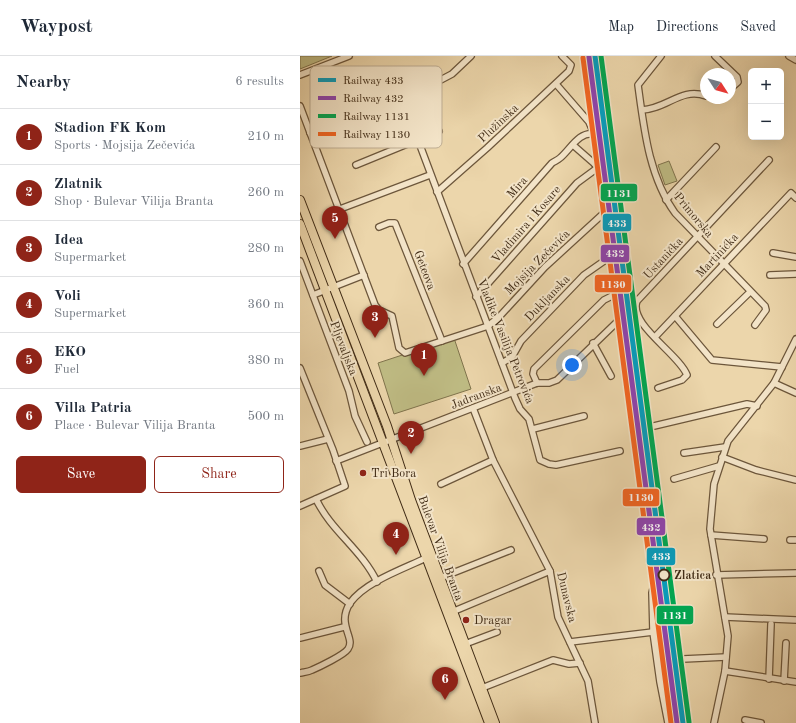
<!DOCTYPE html>
<html lang="en">
<head>
<meta charset="utf-8">
<style>
  body { margin:0; font-family:"Old Standard TT",serif; background:#f6f6f7; color:#1f2937 }
  .controls { position:absolute; right:12px; top:12px; display:grid; overflow:hidden; border-radius:6px; box-shadow:0 4px 16px #0002 }
  .controls button { width:36px; height:36px; display:grid; place-items:center; padding:0; border:0; border-bottom:1px solid #e0e1e3; background:#fff; color:#1f2937; font:20px sans-serif }
  .compass { position:absolute; left:400px; top:12px; width:36px; height:36px; border-radius:50%; background:#fff; box-shadow:0 4px 16px #0002; rotate:126deg }
  .you { position:absolute; left:272px; top:309px; width:14px; height:14px; margin:-10px; border:3px solid #fff; border-radius:50%; background:#1a73e8; box-shadow:0 0 0 6px #1a73e833 }
  .badge { display:grid; place-items:center; width:26px; height:26px; border-radius:50%; background:#8f2418; color:#fff; font-size:13px; font-weight:700 }
  .pin { position:absolute; translate:-50% -33px; filter:drop-shadow(0 1px 2px #0008) }
  .pin::after { content:''; position:absolute; top:21px; width:14px; height:12px; background:inherit; clip-path:polygon(0 0,100% 0,50% 100%) }
  .list { margin:0; padding:0; list-style:none }
  h2 { display:flex; justify-content:space-between; align-items:center; height:52px; margin:0; padding:0 16px; font-size:17px }
  h2 small { font-size:13px; font-weight:400; color:#747a83 }
  .list li { display:grid; grid-template-columns:26px 1fr auto; gap:12px; align-items:center; box-sizing:border-box; height:56px; padding:0 16px; border-top:1px solid #e0e1e3 }
  .list b { display:block; font-size:15px; white-space:nowrap }
  .list p { margin:0; font-size:13px; white-space:nowrap; color:#747a83 }
  .list em { font-size:13px; font-style:normal; color:#747a83 }
  .actions { display:flex; gap:8px; padding:12px 16px }
  .actions a { flex:1; padding:9px 0; border:1px solid #8f2418; border-radius:6px; text-align:center; font-size:14px; color:#8f2418 }
  .actions .main { background:#8f2418; color:#fff }
  .map { position:relative; flex:none; width:496px; height:667px; overflow:hidden }
  header { display:flex; align-items:center; gap:24px; box-sizing:border-box; height:56px; padding:0 20px; background:#fff; border-bottom:1px solid #e0e1e3 }
  header strong { font-size:19px }
  nav { display:flex; gap:22px; margin-inline-start:auto; font-size:14px }
  main { display:flex }
  aside { flex:1; background:#fff }
  .map>svg:first-child { display:block }
</style>
</head>
<body>
<header>
<strong>Waypost</strong>
<nav><a>Map</a><a>Directions</a><a>Saved</a></nav>
</header>
<main>
<aside>
<h2>Nearby<small>6 results</small></h2>
<ul class="list">
<li><span class="badge">1</span><div><b>Stadion FK Kom</b><p>Sports · Mojsija Zečevića</p></div><em>210 m</em></li>
<li><span class="badge">2</span><div><b>Zlatnik</b><p>Shop · Bulevar Vilija Branta</p></div><em>260 m</em></li>
<li><span class="badge">3</span><div><b>Idea</b><p>Supermarket</p></div><em>280 m</em></li>
<li><span class="badge">4</span><div><b>Voli</b><p>Supermarket</p></div><em>360 m</em></li>
<li><span class="badge">5</span><div><b>EKO</b><p>Fuel</p></div><em>380 m</em></li>
<li><span class="badge">6</span><div><b>Villa Patria</b><p>Place · Bulevar Vilija Branta</p></div><em>500 m</em></li>
</ul>
<div class="actions"><a class="main">Save</a><a>Share</a></div>
</aside>
<div class="map">
<svg width="496" height="667" viewBox="0 0 496 667">
  <rect width="100%" height="100%" fill="#ecd6ab"/>
  <filter id="stains"><feTurbulence type="fractalNoise" baseFrequency=".005" numOctaves="4"/><feColorMatrix values="0 0 0 0 .2 0 0 0 0 .09 0 0 0 0 .02 0 0 0 .5 -.17"/></filter>
  <radialGradient id="worn" r=".72"><stop offset=".6" stop-color="#630" stop-opacity="0"/><stop offset="1" stop-color="#630" stop-opacity=".3"/></radialGradient>
  <g fill="#bfbc84" stroke="#80744d">
    <path d="M0 0H32L0 13Z"/>
    <path d="M369 105 377 125 365 129 358 109Z"/>
    <path d="M154 282 171 333 94 358 78 307Z"/>
  </g>
  <g fill="none" stroke-linecap="round" stroke-linejoin="round">
    <defs>
      <g id="minor">
        <path d="M361 0 338 29C344 73 349 121 375 157L465 250 466 254 455 269"/>
        <path d="M415 0 437 21 438 26 430 33"/>
        <path d="M489 0 496 4"/>
        <path d="M0 19 49 0"/>
        <path d="M256 28 289 66 294 78 298 81 299 94 295 108"/>
        <path d="M414 42H416"/>
        <path d="M0 50 75 249 79 254 92 260 99 292 105 297 188 270 199 261 245 211 305 156C312 145 311 124 304 113H296L277 127 176 241"/>
        <path d="M342 54C367 53 381 31 406 40"/>
        <path d="M10 77 133 28 152 18 171 0"/>
        <path d="M118 84 215 342 220 353 229 363 240 404 249 408 256 409 320 395"/>
        <path d="M273 89 297 110"/>
        <path d="M56 109 139 75"/>
        <path d="M137 136 187 92 269 15 271 9 262 0"/>
        <path d="M366 144 416 91"/>
        <path d="M40 153 130 119"/>
        <path d="M79 171 89 167H95L142 285"/>
        <path d="M473 197 496 201"/>
        <path d="M0 205 49 335 55 360 67 386"/>
        <path d="M163 208 252 107C255 105 258 104 260 102 270 94 279 75 294 78"/>
        <path d="M470 219 496 218"/>
        <path d="M13 239 64 219"/>
        <path d="M375 260 412 304 482 311"/>
        <path d="M417 268 450 236"/>
        <path d="M355 281 491 137 496 142"/>
        <path d="M293 287 311 320"/>
        <path d="M202 307 212 301 221 285 284 219 314 198"/>
        <path d="M0 312 33 394 45 430 0 450"/>
        <path d="M237 327 233 318 234 313 304 244 314 239"/>
        <path d="M474 327 496 337"/>
        <path d="M358 332 382 324 387 319C379 298 328 268 337 245L469 104"/>
        <path d="M173 352 193 404 250 515 258 561 288 625 295 667"/>
        <path d="M354 370 447 348 457 350"/>
        <path d="M233 373 284 360"/>
        <path d="M0 390 28 383"/>
        <path d="M384 397 425 391"/>
        <path d="M422 401 456 414 496 424"/>
        <path d="M36 405 237 327H249L257 324 318 265C325 269 327 273 329 281L348 451 356 481V485L350 494 349 503 355 524 352 537 353 576 360 626 368 667"/>
        <path d="M374 423 419 410"/>
        <path d="M141 428 193 404"/>
        <path d="M16 443C31 475 62 494 77 526"/>
        <path d="M411 479 464 483"/>
        <path d="M490 484H496"/>
        <path d="M19 515 25 529 50 548"/>
        <path d="M416 519 496 517"/>
        <path d="M140 522 211 494"/>
        <path d="M354 555 359 550 362 538 356 485"/>
        <path d="M152 556 250 515"/>
        <path d="M425 561 496 564"/>
        <path d="M0 582 44 571"/>
        <path d="M270 586 353 576"/>
        <path d="M165 588 197 576"/>
        <path d="M383 603 426 601"/>
        <path d="M425 615 496 626"/>
        <path d="M0 617C4 616 8 616 12 614 19 611 44 599 48 593 56 582 36 569 50 547 65 526 103 513 126 502"/>
        <path d="M469 623 471 568"/>
        <path d="M484 625 486 587"/>
        <path d="M182 632 253 604 269 608 280 607"/>
        <path d="M445 664 461 667"/>
        <path d="M414 667 425 615 428 580 410 473 414 428 428 385 474 327 496 283"/>
      </g>
      <g id="primary">
        <path d="M0 144 87 370 111 444 195 667"/>
        <path d="M0 168 189 667"/>
      </g>
    </defs>
    <use href="#minor" stroke="#6c563b" stroke-width="8"/>
    <use href="#primary" stroke="#412c16" stroke-width="10"/>
    <use href="#minor" stroke="#f3e4c8" stroke-width="5.5"/>
    <use href="#primary" stroke="#ecd6ab" stroke-width="8"/>
    <defs>
      <path id="rail-1" d="M295 0 383 667"/>
      <path id="rail-2" d="M289 1 377 667"/>
      <path id="rail-3" d="M301 0 389 666"/>
      <path id="rail-4" d="M283 2 371 667"/>
    </defs>
    <use href="#rail-1" stroke="#f3e4c8" stroke-width="8"/>
    <use href="#rail-2" stroke="#f3e4c8" stroke-width="8"/>
    <use href="#rail-3" stroke="#f3e4c8" stroke-width="8"/>
    <use href="#rail-4" stroke="#f3e4c8" stroke-width="8"/>
    <use href="#rail-1" stroke="#069cbc" stroke-width="5"/>
    <use href="#rail-2" stroke="#8e44ad" stroke-width="5"/>
    <use href="#rail-3" stroke="#00a651" stroke-width="5"/>
    <use href="#rail-4" stroke="#f26522" stroke-width="5"/>
  </g>
  <g fill="#8f2418" stroke="#f3e4c8" stroke-width="1.5">
    <circle cx="63" cy="417" r="4"/>
    <circle cx="166" cy="564" r="4"/>
  </g>
  <circle fill="#f3e4c8" stroke="#412c16" stroke-width="2" cx="364" cy="519" r="5.5"/>
  <g text-anchor="middle" stroke-width="4" stroke-linejoin="round" paint-order="stroke">
    <g font-size="12" fill="#412c16" stroke="#f3e4c8">
      <text transform="translate(198 67) rotate(-43)" y="4">Plužinska</text>
      <text transform="translate(217 131) rotate(-49)" y="4">Mira</text>
      <text transform="translate(394 159) rotate(50)" y="4">Primorska</text>
      <text transform="translate(226 168) rotate(-49)" y="4">Vladimira i Kosare</text>
      <text transform="translate(417 199) rotate(-47)" y="4">Martinićka</text>
      <text transform="translate(363 202) rotate(-47)" y="4">Ustanička</text>
      <text transform="translate(237 206) rotate(-45)" y="4">Mojsija Zečevića</text>
      <text transform="translate(125 214) rotate(69)" y="4">Geteova</text>
      <text transform="translate(247 242) rotate(-46)" y="4">Dukljanska</text>
      <text transform="translate(206 285) rotate(68)" y="4">Vladike Vasilija Petrovića</text>
      <text transform="translate(44 292) rotate(69)" y="4">Pljevaljska</text>
      <text transform="translate(176 340) rotate(-21)" y="4">Jadranska</text>
      <text transform="translate(141 492) rotate(70)" y="4">Bulevar Vilija Branta</text>
      <text transform="translate(267 541) rotate(76)" y="4">Dunavska</text>
    </g>
    <g font-size="12" fill="#412c16" stroke="#f3e4c8" text-anchor="start">
      <text x="71" y="421">Tri Bora</text>
      <text x="174" y="568">Dragar</text>
    </g>
    <g font-size="12" font-weight="bold" fill="#412c16" stroke="#f3e4c8" text-anchor="start">
      <text x="374" y="523">Zlatica</text>
    </g>
  </g>
  <rect x="10" y="10" width="132" height="82" rx="6" fill="#f3e4c8" stroke="#bead93" stroke-width="1"/>
  <rect x="18" y="22" width="18" height="4" fill="#069cbc"/>
  <rect x="18" y="40" width="18" height="4" fill="#8e44ad"/>
  <rect x="18" y="58" width="18" height="4" fill="#00a651"/>
  <rect x="18" y="76" width="18" height="4" fill="#f26522"/>
  <g font-size="11" fill="#412c16">
    <text x="43" y="28">Railway 433</text>
    <text x="43" y="46">Railway 432</text>
    <text x="43" y="64">Railway 1131</text>
    <text x="43" y="82">Railway 1130</text>
  </g>
  <g stroke="#f3e4c8" stroke-width="1.5">
    <rect x="300" y="127" width="38" height="19" rx="4" fill="#00a651"/>
    <rect x="302" y="157" width="30" height="19" rx="4" fill="#069cbc"/>
    <rect x="300" y="188" width="30" height="19" rx="4" fill="#8e44ad"/>
    <rect x="294" y="218" width="38" height="19" rx="4" fill="#f26522"/>
    <rect x="322" y="432" width="38" height="19" rx="4" fill="#f26522"/>
    <rect x="336" y="461" width="30" height="19" rx="4" fill="#8e44ad"/>
    <rect x="346" y="491" width="30" height="19" rx="4" fill="#069cbc"/>
    <rect x="356" y="549" width="38" height="20" rx="4" fill="#00a651"/>
  </g>
  <g font-size="11" text-anchor="middle" font-weight="bold" fill="#fff">
    <text x="319" y="141">1131</text>
    <text x="317" y="171">433</text>
    <text x="315" y="201">432</text>
    <text x="313" y="232">1130</text>
    <text x="341" y="445">1130</text>
    <text x="351" y="475">432</text>
    <text x="361" y="504">433</text>
    <text x="375" y="563">1131</text>
  </g>
  <rect width="100%" height="100%" filter="url(#stains)"/>
  <rect width="100%" height="100%" fill="url(#worn)"/>
</svg>
<div class="controls">
<button>+</button>
<button>−</button>
</div>
<svg class="compass" viewBox="-18 -18 36 36"><path d="M0-13l5 13h-10z" fill="#e53935"/><path d="M0 13l5-13h-10z" fill="#747a83"/></svg>
<div class="you"></div>
<div class="pin badge" style="left:124px;top:320px">1</div>
<div class="pin badge" style="left:111px;top:398px">2</div>
<div class="pin badge" style="left:75px;top:282px">3</div>
<div class="pin badge" style="left:96px;top:499px">4</div>
<div class="pin badge" style="left:35px;top:183px">5</div>
<div class="pin badge" style="left:145px;top:644px">6</div>
</div>
</main>
</body>
</html>
